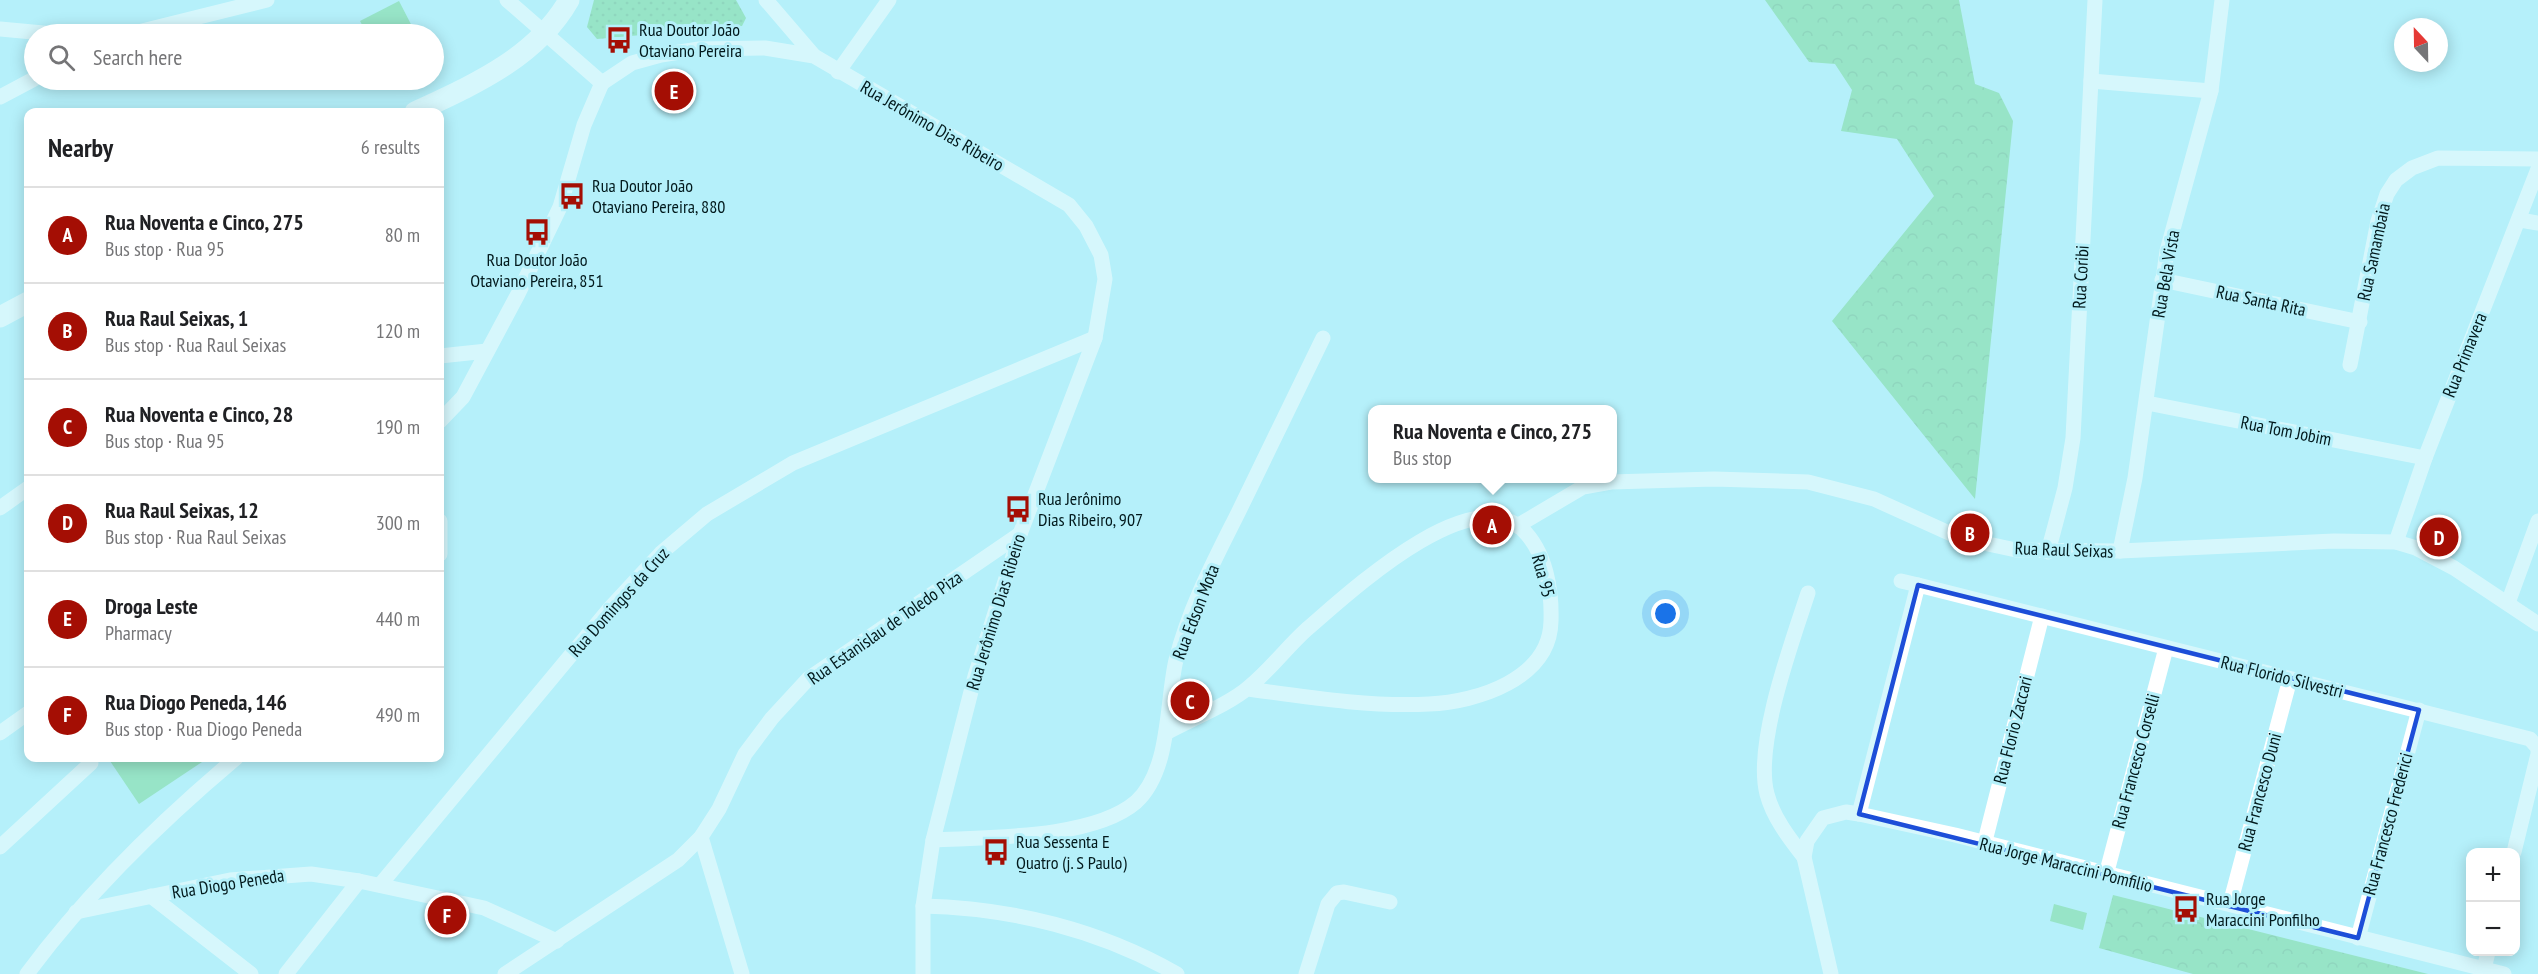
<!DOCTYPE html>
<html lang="en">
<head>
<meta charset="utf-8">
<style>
  body { margin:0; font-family:"PT Sans Narrow",sans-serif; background:#f6f6f6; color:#202124 }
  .controls { position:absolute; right:18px; bottom:18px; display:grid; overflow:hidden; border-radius:12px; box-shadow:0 3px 15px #0003 }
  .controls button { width:54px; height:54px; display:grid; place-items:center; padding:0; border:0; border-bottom:2px solid #e0e0e0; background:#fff; color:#202124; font:30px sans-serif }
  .compass { position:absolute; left:2394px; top:18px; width:54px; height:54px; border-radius:50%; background:#fff; box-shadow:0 3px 15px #0003; rotate:338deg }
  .you { position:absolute; left:1666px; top:614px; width:21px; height:21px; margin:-15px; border:4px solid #fff; border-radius:50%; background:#1a73e8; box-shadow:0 0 0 9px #1a73e833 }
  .badge { display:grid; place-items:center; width:39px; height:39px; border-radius:50%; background:#a40e04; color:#fff; font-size:20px; font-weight:700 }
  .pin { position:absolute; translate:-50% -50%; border:3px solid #fff; box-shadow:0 2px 6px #0006 }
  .popup { position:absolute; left:1368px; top:405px; width:249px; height:78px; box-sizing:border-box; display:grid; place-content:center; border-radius:12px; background:#fff; filter:drop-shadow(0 2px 4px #0005); font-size:20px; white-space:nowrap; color:#757577 }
  .popup b { font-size:22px; color:#202124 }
  .popup::after { content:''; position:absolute; left:50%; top:100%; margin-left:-12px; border:12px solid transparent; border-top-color:#fff }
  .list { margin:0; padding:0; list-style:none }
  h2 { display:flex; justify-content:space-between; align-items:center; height:78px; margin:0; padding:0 24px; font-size:26px }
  h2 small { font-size:20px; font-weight:400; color:#757577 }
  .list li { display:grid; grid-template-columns:39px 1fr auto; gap:18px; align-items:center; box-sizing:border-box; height:96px; padding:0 24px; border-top:2px solid #e0e0e0 }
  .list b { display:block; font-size:22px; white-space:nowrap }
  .list p { margin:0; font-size:20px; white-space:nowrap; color:#757577 }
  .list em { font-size:20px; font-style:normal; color:#757577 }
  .icon { flex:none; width:33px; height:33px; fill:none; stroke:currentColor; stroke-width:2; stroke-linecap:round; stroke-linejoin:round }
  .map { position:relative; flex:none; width:2538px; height:974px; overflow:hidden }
  .search { position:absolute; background:#fff; box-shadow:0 3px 15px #0003; left:24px; top:24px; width:420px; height:66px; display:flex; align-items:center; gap:15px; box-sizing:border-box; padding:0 21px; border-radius:33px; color:#757577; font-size:22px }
  .panel { position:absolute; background:#fff; box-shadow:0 3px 15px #0003; left:24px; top:108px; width:420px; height:654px; border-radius:12px }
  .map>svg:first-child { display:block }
</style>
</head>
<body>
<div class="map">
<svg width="2538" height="974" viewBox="0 0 2538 974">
  <defs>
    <pattern id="forest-crowns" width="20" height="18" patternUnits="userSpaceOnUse" patternTransform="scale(1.5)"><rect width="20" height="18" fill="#73d489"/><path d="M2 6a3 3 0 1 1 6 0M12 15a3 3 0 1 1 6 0" fill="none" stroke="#62b576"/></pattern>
    <pattern id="park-dots" width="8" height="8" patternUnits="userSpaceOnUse" patternTransform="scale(1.5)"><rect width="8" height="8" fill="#73d489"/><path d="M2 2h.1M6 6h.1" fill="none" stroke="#62b576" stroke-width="1.8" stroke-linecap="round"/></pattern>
  </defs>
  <rect width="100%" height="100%" fill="#b5f0fa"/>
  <g fill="#73d489">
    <path d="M399 1 416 34H367L360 21Z"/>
    <path d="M108 758H208L139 804Z"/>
    <path d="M2054 904 2087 913 2083 930 2050 921Z"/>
  </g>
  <g fill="url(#forest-crowns)">
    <path d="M1765 0H1959L1975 84 1999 93 2013 121 1975 499 1832 321 1934 196 1897 139 1841 131 1852 90 1835 64 1809 62Z"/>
    <path d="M2113 895 2428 974H2193L2099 948Z"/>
  </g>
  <path fill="url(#park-dots)" d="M594 0H736L746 18 742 26 597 39 587 27Z"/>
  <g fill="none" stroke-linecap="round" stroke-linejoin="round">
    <g stroke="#fff" stroke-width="15">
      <path d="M507 0 602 83"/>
      <path d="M766 0 814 56"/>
      <path d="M0 29 54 34"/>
      <path d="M130 34 267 0"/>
      <path d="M838 72 889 0"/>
      <path d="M2091 81 2211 91"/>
      <path d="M602 83 632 63 661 55 699 49 765 48 814 56 1069 205 1086 226 1101 255 1105 279 1095 338 1020 534 975 676 933 840 923 906V974"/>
      <path d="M0 97 34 79"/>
      <path d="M2520 220 2538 223"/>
      <path d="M2162 280 2360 322"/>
      <path d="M440 356 487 351"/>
      <path d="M2350 365 2378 221 2387 194 2396 180 2412 168 2438 158 2538 159"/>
      <path d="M2147 403 2425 458"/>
      <path d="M440 421 463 397 518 294 560 207 584 125 602 83"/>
      <path d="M0 508 28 488"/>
      <path d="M440 521V554"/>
      <path d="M1517 526 1583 487 1611 482 1714 479 1808 482 1874 499 1960 538 2016 550 2120 551 2334 541 2396 542 2416 548 2454 568 2538 624"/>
      <path d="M2396 542 2425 458 2538 169"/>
      <path d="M2120 551 2135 478 2167 251 2211 91 2222 0"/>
      <path d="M2048 552 2065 488 2073 438 2095 0"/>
      <path d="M1901 581 1918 585"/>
      <path d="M2508 603 2538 521"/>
      <path d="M0 733 28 713"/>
      <path d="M1166 733C1189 720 1230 704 1249 687 1270 670 1287 647 1307 629 1348 594 1468 481 1522 529 1546 552 1552 590 1551 621 1550 679 1477 702 1429 704 1368 707 1307 697 1248 689"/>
      <path d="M1859 814 1918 585 2530 739 2538 748V754L2514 852"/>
      <path d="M701 837 742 974"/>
      <path d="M933 840C988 837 1093 839 1136 802 1171 770 1166 702 1176 660 1189 608 1214 561 1238 513 1266 455 1295 396 1323 338"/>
      <path d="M1984 845 2042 616"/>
      <path d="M0 847 91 763"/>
      <path d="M1804 857C1789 838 1773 817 1767 794 1754 745 1792 642 1808 593"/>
      <path d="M2106 875 2166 648"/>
      <path d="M380 885 610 608 661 553 707 514 793 463 1095 338"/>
      <path d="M151 896 251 974"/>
      <path d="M2230 904 2290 679"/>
      <path d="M923 906C1012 908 1100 930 1177 974"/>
      <path d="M76 912 230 880 311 874 359 881 484 908 557 941"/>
      <path d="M2358 938 2419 710"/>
      <path d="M2484 969 2488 952"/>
      <path d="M27 974C86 894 160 822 236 758"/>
      <path d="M286 974 359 881"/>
      <path d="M505 974 678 860 701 837 719 809 745 754 772 718 808 679 1020 534"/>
      <path d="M1306 974 1328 904 1337 893 1344 892 1390 902"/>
      <path d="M1831 974 1804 857 1807 841 1823 818 1846 812 1859 814 1955 835 2504 974"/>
    </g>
    <g stroke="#fff" stroke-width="21">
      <path d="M415 112C473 85 536 58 569 0"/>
      <path d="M0 317 28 302"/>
    </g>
  </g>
  <path d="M0 0H2538V974H0ZM1918 585 2419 710 2358 938 1859 814Z" fill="#b5f0fa" fill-opacity=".55" fill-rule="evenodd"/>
  <path fill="none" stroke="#1d4ed8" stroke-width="4.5" stroke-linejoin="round" d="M1918 585 2419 710 2358 938 1859 814Z"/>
  <defs>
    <symbol id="bus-bare" viewBox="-9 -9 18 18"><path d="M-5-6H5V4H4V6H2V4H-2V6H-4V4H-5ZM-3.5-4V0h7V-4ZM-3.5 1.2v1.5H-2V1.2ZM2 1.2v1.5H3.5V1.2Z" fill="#a40e04" stroke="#b5f0fa" stroke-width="2.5" paint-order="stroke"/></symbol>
  </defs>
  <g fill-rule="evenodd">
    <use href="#bus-bare" x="600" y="21" width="38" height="38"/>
    <use href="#bus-bare" x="553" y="177" width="38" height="38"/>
    <use href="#bus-bare" x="518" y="213" width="38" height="38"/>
    <use href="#bus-bare" x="999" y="490" width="38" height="38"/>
    <use href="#bus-bare" x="977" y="833" width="38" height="38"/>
    <use href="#bus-bare" x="2167" y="890" width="38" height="38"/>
  </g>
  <g text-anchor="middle" stroke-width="6" stroke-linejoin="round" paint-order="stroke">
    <g font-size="18" fill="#02191c" stroke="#b5f0fa" text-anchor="start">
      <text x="639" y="36">Rua Doutor João<tspan x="639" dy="21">Otaviano Pereira</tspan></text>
      <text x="592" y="192">Rua Doutor João<tspan x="592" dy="21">Otaviano Pereira, 880</tspan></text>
      <text x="537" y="266" text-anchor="middle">Rua Doutor João<tspan x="537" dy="21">Otaviano Pereira, 851</tspan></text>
      <text x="1038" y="505">Rua Jerônimo<tspan x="1038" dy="21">Dias Ribeiro, 907</tspan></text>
      <text x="1016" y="848">Rua Sessenta E<tspan x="1016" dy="21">Quatro (j. S Paulo)</tspan></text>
      <text x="2206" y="905">Rua Jorge<tspan x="2206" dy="21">Maraccini Ponfilho</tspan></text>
    </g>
    <g font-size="18" fill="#02191c" stroke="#b5f0fa">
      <text transform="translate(932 126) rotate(30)" y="6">Rua Jerônimo Dias Ribeiro</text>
      <text transform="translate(2374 252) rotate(-78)" y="6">Rua Samambaia</text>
      <text transform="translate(2166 274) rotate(-80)" y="6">Rua Bela Vista</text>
      <text transform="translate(2081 277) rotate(-87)" y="6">Rua Coribi</text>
      <text transform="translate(2261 301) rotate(12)" y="6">Rua Santa Rita</text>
      <text transform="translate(2465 355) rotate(-68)" y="6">Rua Primavera</text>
      <text transform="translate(2286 431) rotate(11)" y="6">Rua Tom Jobim</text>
      <text transform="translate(2064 550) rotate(2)" y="6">Rua Raul Seixas</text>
      <text transform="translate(1543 576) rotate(75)" y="6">Rua 95</text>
      <text transform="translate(619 602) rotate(-48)" y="6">Rua Domingos da Cruz</text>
      <text transform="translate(996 612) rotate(-73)" y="6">Rua Jerônimo Dias Ribeiro</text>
      <text transform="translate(1196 612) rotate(-69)" y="6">Rua Edson Mota</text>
      <text transform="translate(885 628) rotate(-35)" y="6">Rua Estanislau de Toledo Piza</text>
      <text transform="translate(2282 677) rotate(14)" y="6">Rua Florido Silvestri</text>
      <text transform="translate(2013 730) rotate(-76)" y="6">Rua Florio Zaccari</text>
      <text transform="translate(2136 761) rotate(-75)" y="6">Rua Francesco Corselli</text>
      <text transform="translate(2260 792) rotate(-75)" y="6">Rua Francesco Duni</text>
      <text transform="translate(2388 824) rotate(-75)" y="6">Rua Francesco Frederici</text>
      <text transform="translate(2066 865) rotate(14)" y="6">Rua Jorge Maraccini Pomfilio</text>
      <text transform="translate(228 884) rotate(-9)" y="6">Rua Diogo Peneda</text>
    </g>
  </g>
</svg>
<div class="controls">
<button>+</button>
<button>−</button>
</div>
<svg class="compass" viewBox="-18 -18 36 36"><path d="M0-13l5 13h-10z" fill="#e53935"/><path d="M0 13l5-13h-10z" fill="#757577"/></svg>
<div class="you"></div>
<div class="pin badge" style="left:1492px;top:525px">A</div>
<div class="popup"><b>Rua Noventa e Cinco, 275</b>Bus stop</div>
<div class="pin badge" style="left:1970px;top:533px">B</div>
<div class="pin badge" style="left:1190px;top:701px">C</div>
<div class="pin badge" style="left:2439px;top:537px">D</div>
<div class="pin badge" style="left:674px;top:91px">E</div>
<div class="pin badge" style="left:447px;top:915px">F</div>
<div class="search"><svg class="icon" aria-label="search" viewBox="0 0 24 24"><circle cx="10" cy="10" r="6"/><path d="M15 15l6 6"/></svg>Search here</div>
<section class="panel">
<h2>Nearby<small>6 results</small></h2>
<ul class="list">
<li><span class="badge">A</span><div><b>Rua Noventa e Cinco, 275</b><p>Bus stop · Rua 95</p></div><em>80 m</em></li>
<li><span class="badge">B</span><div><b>Rua Raul Seixas, 1</b><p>Bus stop · Rua Raul Seixas</p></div><em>120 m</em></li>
<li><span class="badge">C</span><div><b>Rua Noventa e Cinco, 28</b><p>Bus stop · Rua 95</p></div><em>190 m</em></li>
<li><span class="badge">D</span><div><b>Rua Raul Seixas, 12</b><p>Bus stop · Rua Raul Seixas</p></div><em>300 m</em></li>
<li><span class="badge">E</span><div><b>Droga Leste</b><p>Pharmacy</p></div><em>440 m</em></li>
<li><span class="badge">F</span><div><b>Rua Diogo Peneda, 146</b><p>Bus stop · Rua Diogo Peneda</p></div><em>490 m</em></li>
</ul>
</section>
</div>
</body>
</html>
